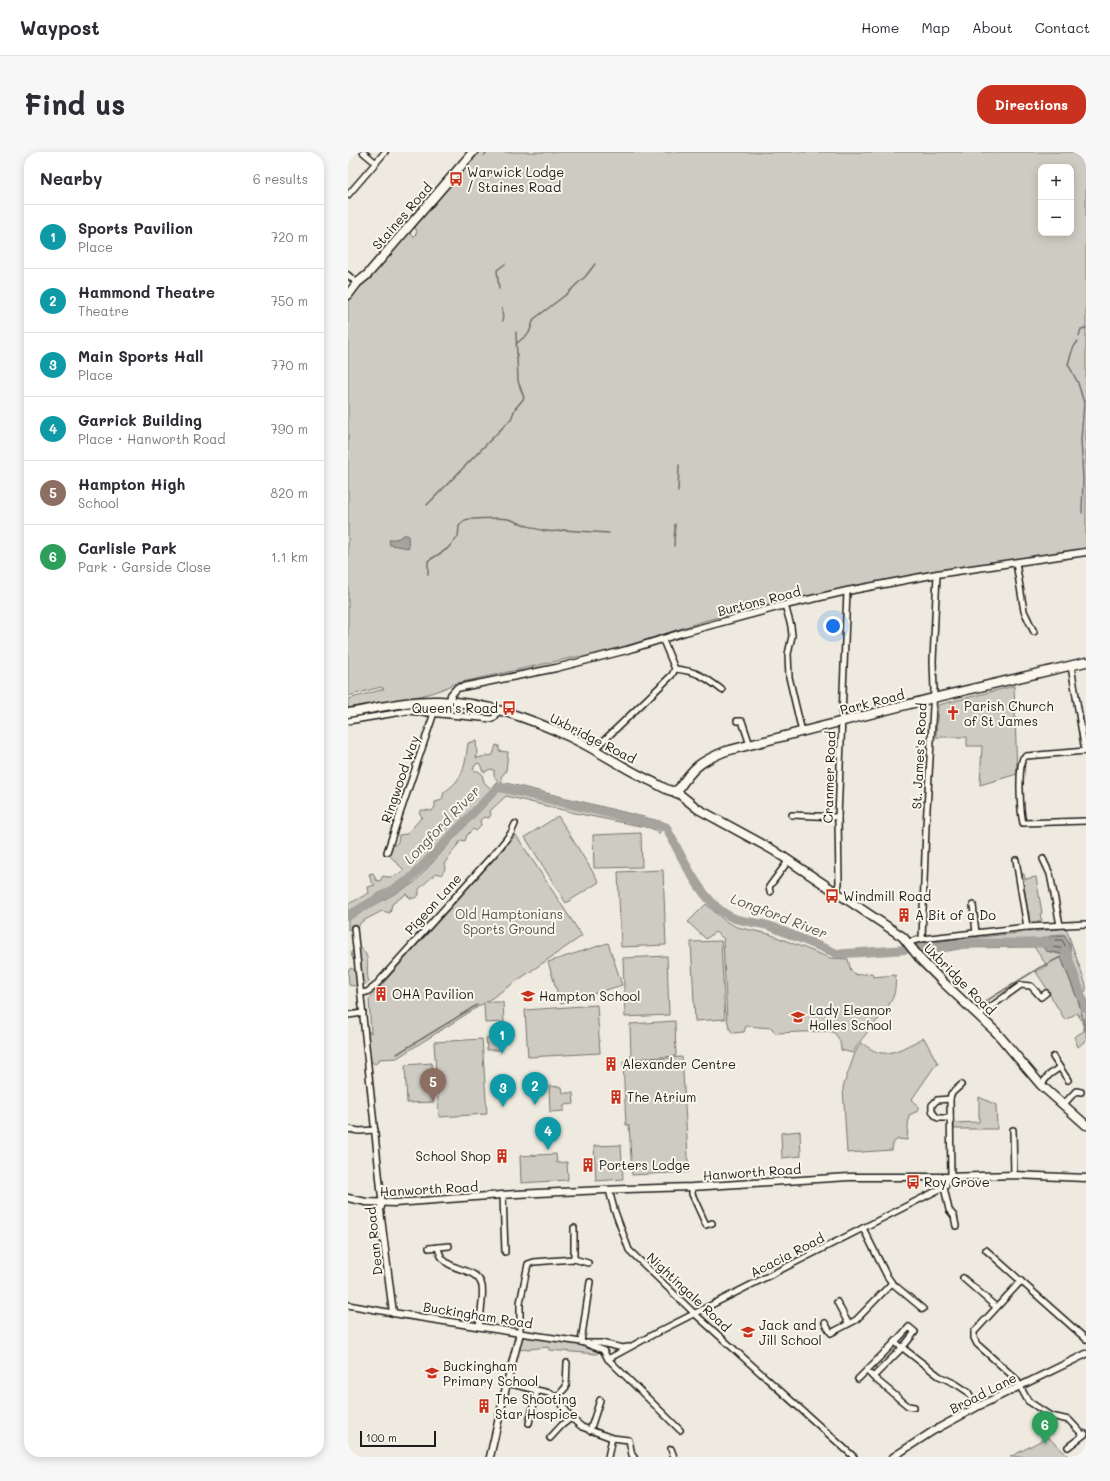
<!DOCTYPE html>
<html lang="en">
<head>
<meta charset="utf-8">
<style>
  body { margin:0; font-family:Mali,sans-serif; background:#f7f7f7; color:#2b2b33 }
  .controls { position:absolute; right:12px; top:12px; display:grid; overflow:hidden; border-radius:8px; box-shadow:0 2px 10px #0003 }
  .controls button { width:36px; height:36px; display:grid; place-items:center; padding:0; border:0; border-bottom:1px solid #e1e1e2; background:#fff; color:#2b2b33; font:20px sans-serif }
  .scale { position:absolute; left:12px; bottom:10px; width:76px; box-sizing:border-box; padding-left:4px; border:2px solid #1c1c1c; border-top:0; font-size:11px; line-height:14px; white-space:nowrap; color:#1c1c1c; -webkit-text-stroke:3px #fbf7ec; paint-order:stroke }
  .you { position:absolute; left:485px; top:474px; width:14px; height:14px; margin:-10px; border:3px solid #fff; border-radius:50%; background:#1a73e8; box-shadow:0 0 0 6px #1a73e833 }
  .badge { display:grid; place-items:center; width:26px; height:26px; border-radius:50%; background:#c8321e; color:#fff; font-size:13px; font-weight:700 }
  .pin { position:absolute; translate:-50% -33px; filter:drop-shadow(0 1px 2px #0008) }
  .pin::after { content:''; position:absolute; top:21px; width:14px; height:12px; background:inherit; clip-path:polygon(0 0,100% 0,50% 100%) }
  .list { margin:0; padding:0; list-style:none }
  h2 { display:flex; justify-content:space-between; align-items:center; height:52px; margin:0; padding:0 16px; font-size:17px }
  h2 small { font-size:13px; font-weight:400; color:#7c7c81 }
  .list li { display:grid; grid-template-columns:26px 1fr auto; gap:12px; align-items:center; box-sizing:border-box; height:64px; padding:0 16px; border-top:1px solid #e1e1e2 }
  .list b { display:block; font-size:15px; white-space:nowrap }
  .list p { margin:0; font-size:13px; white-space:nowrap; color:#7c7c81 }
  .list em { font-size:13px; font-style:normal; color:#7c7c81 }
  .map { position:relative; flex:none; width:738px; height:1305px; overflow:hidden; border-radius:16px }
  header { display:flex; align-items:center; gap:24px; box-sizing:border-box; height:56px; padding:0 20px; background:#fff; border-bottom:1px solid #e1e1e2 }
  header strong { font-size:19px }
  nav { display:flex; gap:22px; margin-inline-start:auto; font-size:14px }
  .intro { display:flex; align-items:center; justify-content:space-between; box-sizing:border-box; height:96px; padding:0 24px }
  h1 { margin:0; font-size:28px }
  .button { padding:10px 18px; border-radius:16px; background:#c8321e; color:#fff; font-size:14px; font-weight:700 }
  main { display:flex; gap:24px; padding:0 24px }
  aside { flex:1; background:#fff; border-radius:16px; box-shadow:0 2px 10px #0003 }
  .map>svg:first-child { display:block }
</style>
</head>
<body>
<header>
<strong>Waypost</strong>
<nav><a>Home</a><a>Map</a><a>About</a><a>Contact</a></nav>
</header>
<div class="intro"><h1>Find us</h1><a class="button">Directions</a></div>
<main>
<aside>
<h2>Nearby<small>6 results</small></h2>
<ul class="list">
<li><span class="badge" style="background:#0f9aa8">1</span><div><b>Sports Pavilion</b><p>Place</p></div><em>720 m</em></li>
<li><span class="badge" style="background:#0f9aa8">2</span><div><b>Hammond Theatre</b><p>Theatre</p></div><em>750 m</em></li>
<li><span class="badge" style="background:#0f9aa8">3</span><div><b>Main Sports Hall</b><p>Place</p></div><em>770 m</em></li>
<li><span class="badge" style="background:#0f9aa8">4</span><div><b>Garrick Building</b><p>Place · Hanworth Road</p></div><em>790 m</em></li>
<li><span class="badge" style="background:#8d6e63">5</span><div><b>Hampton High</b><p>School</p></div><em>820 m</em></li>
<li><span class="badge" style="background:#2e9e5b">6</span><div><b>Carlisle Park</b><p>Park · Garside Close</p></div><em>1.1 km</em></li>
</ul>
</aside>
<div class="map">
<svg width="738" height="1305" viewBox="0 0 738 1305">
  <rect width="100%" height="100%" fill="#eeeadf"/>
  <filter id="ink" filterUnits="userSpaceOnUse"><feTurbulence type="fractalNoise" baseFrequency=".025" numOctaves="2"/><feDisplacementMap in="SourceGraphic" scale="8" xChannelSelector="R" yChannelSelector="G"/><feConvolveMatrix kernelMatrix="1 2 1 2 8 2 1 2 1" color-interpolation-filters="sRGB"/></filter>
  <g filter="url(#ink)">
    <g fill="#ceccc2" stroke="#75746f" fill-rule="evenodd">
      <path d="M128 0H138L136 4 140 0H738V398L708 403 595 418 533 429 359 468 288 491 233 506 232 504 105 532C79 547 30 551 0 556V547L36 537 33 535 0 544V149L61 80 66 85 69 80 67 75 119 11 125 9ZM693 15H723V81H693Z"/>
      <path d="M666 534 669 622 632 633 634 594H619V585H588L590 553Z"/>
      <path d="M128 589 129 602 128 606 145 603 148 593 151 594V599L160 600 158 619 153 625 154 630 316 670 311 682 309 679 302 676 227 661 158 644 142 659 143 662 141 666 136 665 132 668 133 674 128 679 125 677 119 683 117 689 113 688 96 712 97 717 93 723 88 721 71 737V743L67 746H62L58 742 44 752 42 761 34 759 13 770 8 779 2 777 0 778V768L66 731 151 637 158 638 159 635 149 634 147 632 150 629 146 624V618L142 617 137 620 134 618 133 614 131 611 128 612 125 617 127 619H130L134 622 136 630 144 638 130 651 61 726 0 761V751C7 750 14 744 21 741L20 735 27 733 23 729 21 722 25 721 28 728 32 729 35 724C44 727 49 723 56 718L41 703 42 697 50 690 51 683 59 682 74 665 71 660 74 658 84 659 87 655V650L94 648 96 640C116 627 117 614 120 591Z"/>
      <path d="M210 664 251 730 218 751 177 685Z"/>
      <path d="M293 681 294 715 246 716 245 683Z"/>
      <path d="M168 683 234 784 138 850H155L156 870 137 871 136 851 49 906 31 907V909L27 912 22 909 19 879 23 881 21 847Z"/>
      <path d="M315 718 318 793 273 795 270 720Z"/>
      <path d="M674 722H676L677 727 688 725 694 761 692 762 694 769 681 770V760H680Z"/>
      <path d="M358 752 377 769 389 775 421 782 482 806 500 807 503 819 509 823 524 821 525 825 548 823C547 830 548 838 545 845 537 864 515 881 505 901L493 898C493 890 490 882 482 879L427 881 424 876 398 874 396 880 384 881 381 875 379 867 375 789 376 787 367 780 358 787 340 770Z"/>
      <path d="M718 776 738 833V839L736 840 723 803 722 792 716 782 705 783 693 787 630 789 576 794V791Z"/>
      <path d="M373 789 377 867 347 869 343 790Z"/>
      <path d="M260 791 274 833 213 852 200 810Z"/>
      <path d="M691 791 698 799 715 803 723 809 735 852 738 856V888L730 895 726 885 736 879 734 869 729 861 717 868 698 836V835L688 820 699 814 686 795 617 796 576 803 575 798 631 792Z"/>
      <path d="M10 794C26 805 16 815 21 830L15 833 12 831 7 834 1 833 0 818 4 816 6 818 9 817C9 811 4 809 3 800Z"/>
      <path d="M319 804 321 863 277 865 275 806Z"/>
      <path d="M249 853 252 901 180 905 177 858Z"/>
      <path d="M327 869 328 904 283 907 282 872Z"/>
      <path d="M151 885 152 898H139L138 886Z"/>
      <path d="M576 886 590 912 586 915 564 947 570 955V959L561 963 559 988 550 987 545 991 544 998 499 1001 495 935 507 901 513 891C519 894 526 900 533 901 547 903 563 891 576 886Z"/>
      <path d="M134 887 139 962 91 965 86 890Z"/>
      <path d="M334 905 341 1020 284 1023 281 973H278L275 909Z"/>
      <path d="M84 911 86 950 59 951 57 913Z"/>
      <path d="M201 934 214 935 215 941H225L226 952 216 953V959L202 960Z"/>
      <path d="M631 945 648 953 649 977H606V971L631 970Z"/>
      <path d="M452 979 453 1004 434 1006 433 981Z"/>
      <path d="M273 993 275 1027 248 1029 246 994Z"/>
      <path d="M208 1002 209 1011 219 1010 220 1028 173 1031 172 1004Z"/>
      <path d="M172 1181 233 1190 255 1198 248 1202 201 1198 200 1195 171 1198Z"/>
      <path d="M700 1285 721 1305H662Z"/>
    </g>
    <g fill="#a6a39d" stroke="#6f6d69">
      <path d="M55 383H60L61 396 42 393 41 388 51 386Z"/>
      <path d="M717 783 721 792V809L715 802 699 799 691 790 706 784Z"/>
    </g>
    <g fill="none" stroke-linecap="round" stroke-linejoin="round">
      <path stroke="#535250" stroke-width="1" d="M707 788H714L717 793 716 797 700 794V791Z"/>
      <g stroke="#6f6d69" stroke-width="1.5">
        <path d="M151 137 149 118 157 112"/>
        <path d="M154 156 155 169"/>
        <path d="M731 184 733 177 738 176"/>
        <path d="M730 189 725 196 720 212 730 231 736 251 733 287 735 328 734 361"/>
        <path d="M168 192 181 181 186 167 220 141 230 131 237 125 247 112"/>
        <path d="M330 340 331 313"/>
        <path d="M79 353 163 267 167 257 176 246 170 229 168 180"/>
        <path d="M326 394 327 372"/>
        <path d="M80 423V409L99 397 110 385 111 374 117 368 122 367C133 367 150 365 160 367 178 372 197 384 215 378L261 381"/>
        <path d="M627 856 691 816 713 805 731 851 738 879"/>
        <path d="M49 902 129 853"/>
      </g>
      <g stroke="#a6a39d" stroke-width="9">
        <path d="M0 764 61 728 150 635 318 675C333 703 356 757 388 767 399 770 411 771 422 774L490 802 551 798 631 791H703"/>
        <path d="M717 799 738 856"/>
      </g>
      <defs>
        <g id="minor">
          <path d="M15 0 28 11"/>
          <path d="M0 43 37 0"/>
          <path d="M0 123 9 131"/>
          <path d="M668 411 676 459 686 480"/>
          <path d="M437 453 443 474 444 484 440 502 441 525 454 580"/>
          <path d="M723 514 737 599"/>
          <path d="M327 517C349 519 357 525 374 538"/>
          <path d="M0 569 60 559 144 567 147 565 150 558"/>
          <path d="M389 569H394L402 593"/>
          <path d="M246 598 324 523 327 517 314 486"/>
          <path d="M738 599 678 604 675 606C670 618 672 658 675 671L738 669"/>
          <path d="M444 663 490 665"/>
          <path d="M39 700 86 561"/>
          <path d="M695 707 702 722 712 773"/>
          <path d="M668 708 679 775"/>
          <path d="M488 739 491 732 490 665 499 439"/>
          <path d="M422 740 421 735 441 708"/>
          <path d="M625 753 628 781"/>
          <path d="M6 776 34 1051"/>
          <path d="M574 787 578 674 586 538 585 509 589 422"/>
          <path d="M560 790 573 787 679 775 738 772"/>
          <path d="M13 841 19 840 26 835 152 695 163 681 167 672"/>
          <path d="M0 863 15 861"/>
          <path d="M631 863 673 833 683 834 693 845 698 841"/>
          <path d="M705 905 720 928"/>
          <path d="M693 933 701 923 711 916"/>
          <path d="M602 947 589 948 584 953C583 959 585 962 590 966H602"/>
          <path d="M715 953 728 939 733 940"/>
          <path d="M0 977 11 979 27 978"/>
          <path d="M665 978 666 1023"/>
          <path d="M603 1025 602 947 603 942 613 933"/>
          <path d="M344 1035V1042L358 1073 364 1071"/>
          <path d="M596 1035 601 1058 606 1064 608 1074"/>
          <path d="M261 1038 266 1057 281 1098 347 1162 506 1305"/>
          <path d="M155 1043 157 1100"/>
          <path d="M515 1076 539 1124 544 1131 575 1157"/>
          <path d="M90 1095C94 1123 129 1112 134 1134 136 1144 132 1164 131 1175"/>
          <path d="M81 1096 101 1094"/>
          <path d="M638 1098 738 1187"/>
          <path d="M226 1107V1076"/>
          <path d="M240 1111 226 1107 186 1110 180 1112 172 1151V1181L233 1190 255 1198 260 1207 332 1278"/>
          <path d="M615 1126 648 1155"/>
          <path d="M673 1129 626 1180V1186L629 1192 668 1227 680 1249 703 1264 721 1268 735 1283"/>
          <path d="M489 1150 500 1171"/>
          <path d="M0 1153 45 1161"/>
          <path d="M477 1171 483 1181 508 1168 544 1131"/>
          <path d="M233 1190 242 1130"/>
          <path d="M239 1191H253L275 1196 280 1195"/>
          <path d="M260 1207 306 1182 596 1035 598 1033 599 1025"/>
          <path d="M519 1219 525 1225 555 1195 567 1180 561 1175 547 1190"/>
          <path d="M525 1225 560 1254 566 1255"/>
          <path d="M510 1227 547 1190 591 1224 608 1232 620 1240 629 1255"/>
          <path d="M159 1231 201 1241 209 1245 223 1266 234 1275 264 1286 281 1288 284 1303 286 1305"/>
          <path d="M209 1245 218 1235 219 1211"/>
          <path d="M181 1271 189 1239"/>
          <path d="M242 1279 252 1248"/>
          <path d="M202 1286 214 1273 223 1266"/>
          <path d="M720 1295 737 1282"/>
          <path d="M323 1297 326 1305"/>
          <path d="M260 1305 264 1286"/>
        </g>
        <g id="tertiary">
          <path d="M102 550 103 543 109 536 208 516 279 498 337 480 437 453 499 439 589 422 738 400"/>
          <path d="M0 1046 18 1050 47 1051 168 1042 279 1037 344 1035 501 1025H599L666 1023 738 1026"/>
          <path d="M34 1051 32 1058 45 1161 172 1181 159 1231 142 1305"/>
          <path d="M545 1305 585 1279 629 1255 738 1202"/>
        </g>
        <g id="primary">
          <path d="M0 143 9 131 19 123 125 0"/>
          <path d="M0 561C29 556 61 548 91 549 137 550 181 566 222 585 250 598 276 617 305 630 311 633 318 638 324 639 327 639 328 638 330 638"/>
          <path d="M330 638C345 615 353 609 378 599L585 546 738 510"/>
          <path d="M327 639 328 641H330L350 657 425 698 555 785 574 809 597 832 648 880 693 933 738 973"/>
        </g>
      </defs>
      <use href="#minor" stroke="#1c1c1c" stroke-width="8"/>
      <use href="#tertiary" stroke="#1c1c1c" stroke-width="9"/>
      <use href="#primary" stroke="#1c1c1c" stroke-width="11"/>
      <use href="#minor" stroke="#fbf7ec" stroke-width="5"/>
      <use href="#tertiary" stroke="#fbf7ec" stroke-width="6"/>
      <use href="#primary" stroke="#fbf7ec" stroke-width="8"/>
    </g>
  </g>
  <defs>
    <symbol id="bus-bare" viewBox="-9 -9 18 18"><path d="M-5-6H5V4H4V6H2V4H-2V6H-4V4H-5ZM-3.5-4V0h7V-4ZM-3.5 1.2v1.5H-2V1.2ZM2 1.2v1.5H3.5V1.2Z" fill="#c8321e" stroke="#fbf7ec" stroke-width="2.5" paint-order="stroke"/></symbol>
    <symbol id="church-bare" viewBox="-9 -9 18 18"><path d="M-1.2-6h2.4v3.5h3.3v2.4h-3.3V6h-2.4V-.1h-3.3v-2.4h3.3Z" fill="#c8321e" stroke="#fbf7ec" stroke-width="2.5" paint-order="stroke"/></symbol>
    <symbol id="building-bare" viewBox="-9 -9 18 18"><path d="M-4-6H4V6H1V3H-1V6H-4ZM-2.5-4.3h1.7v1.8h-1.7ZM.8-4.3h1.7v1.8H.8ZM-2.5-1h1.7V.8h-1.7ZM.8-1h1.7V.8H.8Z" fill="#c8321e" stroke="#fbf7ec" stroke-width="2.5" paint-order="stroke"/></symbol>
    <symbol id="school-bare" viewBox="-9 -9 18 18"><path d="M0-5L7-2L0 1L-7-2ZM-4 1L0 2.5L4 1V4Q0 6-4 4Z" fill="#c8321e" stroke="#fbf7ec" stroke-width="2.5" paint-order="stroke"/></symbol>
  </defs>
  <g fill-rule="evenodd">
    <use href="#bus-bare" x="98" y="17" width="20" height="20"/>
    <use href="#bus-bare" x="151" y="546" width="20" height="20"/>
    <use href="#church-bare" x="595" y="551" width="20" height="20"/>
    <use href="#bus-bare" x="474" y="734" width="20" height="20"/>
    <use href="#building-bare" x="546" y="753" width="20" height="20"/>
    <use href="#building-bare" x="23" y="832" width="20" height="20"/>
    <use href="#school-bare" x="170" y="834" width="20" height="20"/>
    <use href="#school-bare" x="440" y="855" width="20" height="20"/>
    <use href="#building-bare" x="253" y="902" width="20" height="20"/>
    <use href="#building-bare" x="258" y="935" width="20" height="20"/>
    <use href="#building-bare" x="144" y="994" width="20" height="20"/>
    <use href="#building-bare" x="230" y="1003" width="20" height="20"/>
    <use href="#bus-bare" x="555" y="1020" width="20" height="20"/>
    <use href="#school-bare" x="390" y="1170" width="20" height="20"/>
    <use href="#school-bare" x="74" y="1211" width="20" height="20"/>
    <use href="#building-bare" x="126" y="1244" width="20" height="20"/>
  </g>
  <g text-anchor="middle" stroke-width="4" stroke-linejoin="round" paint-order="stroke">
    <g font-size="13" fill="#1c1c1c" stroke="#fbf7ec" text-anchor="start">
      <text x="119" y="25">Warwick Lodge<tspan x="119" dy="15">/ Staines Road</tspan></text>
      <text x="616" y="559">Parish Church<tspan x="616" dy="15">of St James</tspan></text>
      <text x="150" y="561" text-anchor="end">Queen's Road</text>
      <text x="495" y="749">Windmill Road</text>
      <text x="567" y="768">A Bit of a Do</text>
      <text x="44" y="847">OHA Pavilion</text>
      <text x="191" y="849">Hampton School</text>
      <text x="461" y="863">Lady Eleanor<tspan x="461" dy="15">Holles School</tspan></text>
      <text x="274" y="917">Alexander Centre</text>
      <text x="279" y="950">The Atrium</text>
      <text x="143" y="1009" text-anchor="end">School Shop</text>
      <text x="251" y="1018">Porters Lodge</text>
      <text x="576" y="1035">Roy Grove</text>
      <text x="411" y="1178">Jack and<tspan x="411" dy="15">Jill School</tspan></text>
      <text x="95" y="1219">Buckingham<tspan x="95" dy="15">Primary School</tspan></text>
      <text x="147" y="1252">The Shooting<tspan x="147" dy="15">Star Hospice</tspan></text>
    </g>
    <g font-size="13" fill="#1c1c1c" stroke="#fbf7ec">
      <text transform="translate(54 64) rotate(-49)" y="5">Staines Road</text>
      <text transform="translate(411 449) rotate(-14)" y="5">Burtons Road</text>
      <text transform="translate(524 550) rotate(-14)" y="5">Park Road</text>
      <text transform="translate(245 586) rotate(27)" y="5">Uxbridge Road</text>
      <text transform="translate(571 604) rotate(-87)" y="5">St. James's Road</text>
      <text transform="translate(481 625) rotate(-88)" y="5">Cranmer Road</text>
      <text transform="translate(52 627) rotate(-71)" y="5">Ringwood Way</text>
      <text transform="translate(85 752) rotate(-48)" y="5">Pigeon Lane</text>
      <text transform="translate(612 827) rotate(45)" y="5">Uxbridge Road</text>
      <text transform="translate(404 1020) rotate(-4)" y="5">Hanworth Road</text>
      <text transform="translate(81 1037) rotate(-3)" y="5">Hanworth Road</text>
      <text transform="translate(26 1089) rotate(-96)" y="5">Dean Road</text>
      <text transform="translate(439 1103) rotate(-27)" y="5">Acacia Road</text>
      <text transform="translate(341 1140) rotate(43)" y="5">Nightingale Road</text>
      <text transform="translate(130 1163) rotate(9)" y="5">Buckingham Road</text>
      <text transform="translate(635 1241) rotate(-27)" y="5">Broad Lane</text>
    </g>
    <g font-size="13" fill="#51514e" stroke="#fbf7ec">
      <text x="161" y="767">Old Hamptonians<tspan x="161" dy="15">Sports Ground</tspan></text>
    </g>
    <g font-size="14" font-style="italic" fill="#5a5956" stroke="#fbf7ec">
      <text transform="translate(94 673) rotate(-46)" y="5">Longford River</text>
      <text transform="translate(431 764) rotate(21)" y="5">Longford River</text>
    </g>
  </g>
</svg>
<div class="controls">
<button>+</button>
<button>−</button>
</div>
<div class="scale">100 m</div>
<div class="you"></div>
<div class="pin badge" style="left:154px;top:902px;background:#0f9aa8">1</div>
<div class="pin badge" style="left:187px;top:953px;background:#0f9aa8">2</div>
<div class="pin badge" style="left:155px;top:955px;background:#0f9aa8">3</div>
<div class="pin badge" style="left:200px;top:998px;background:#0f9aa8">4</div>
<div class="pin badge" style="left:85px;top:949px;background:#8d6e63">5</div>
<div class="pin badge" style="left:697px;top:1292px;background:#2e9e5b">6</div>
</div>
</main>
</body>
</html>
